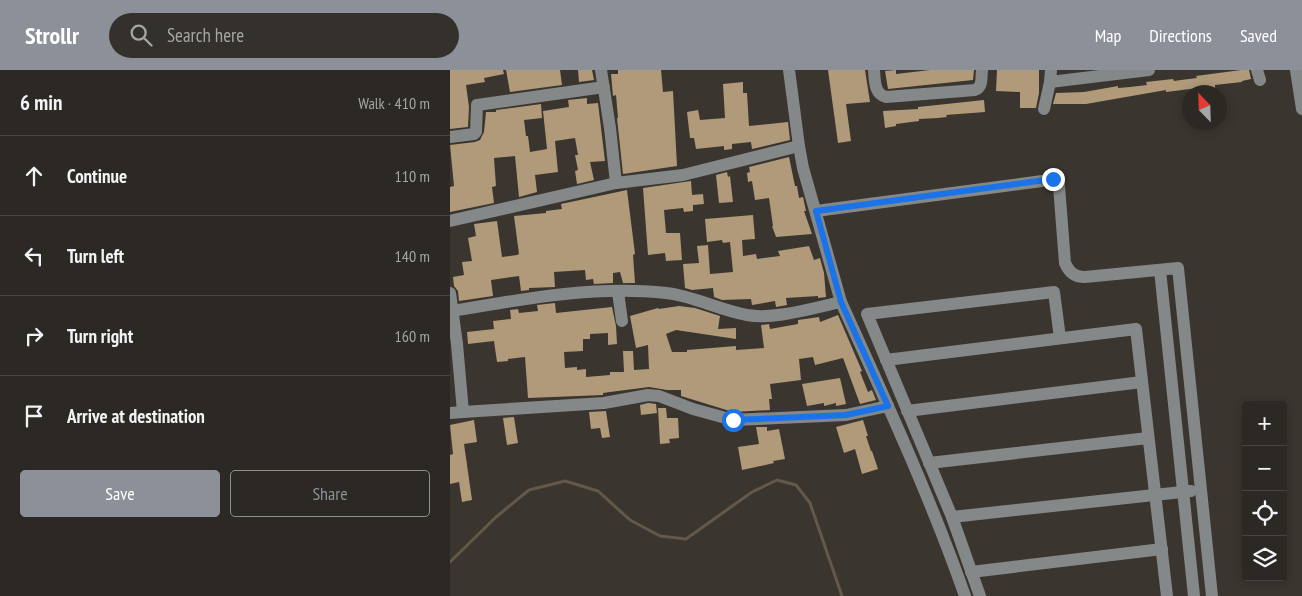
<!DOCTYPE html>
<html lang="en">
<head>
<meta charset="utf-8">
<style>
  body { margin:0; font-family:"PT Sans Narrow",sans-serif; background:#34302b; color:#f1f3f6 }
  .controls { position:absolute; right:15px; bottom:15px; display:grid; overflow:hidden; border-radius:5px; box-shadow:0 2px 12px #0003 }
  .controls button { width:45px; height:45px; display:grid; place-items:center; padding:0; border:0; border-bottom:1px solid #484441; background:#2c2823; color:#f1f3f6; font:25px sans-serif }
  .compass { position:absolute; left:732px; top:15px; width:45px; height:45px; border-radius:50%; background:#2c2823; box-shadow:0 2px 12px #0003; rotate:337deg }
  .stop { position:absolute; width:15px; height:15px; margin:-11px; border:4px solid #1a73e8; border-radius:50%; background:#fff }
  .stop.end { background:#1a73e8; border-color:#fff; box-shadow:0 1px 5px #0008 }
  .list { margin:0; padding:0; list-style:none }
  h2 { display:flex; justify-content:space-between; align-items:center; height:65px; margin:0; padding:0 20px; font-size:21px }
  h2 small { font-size:16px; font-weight:400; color:#a6a6a6 }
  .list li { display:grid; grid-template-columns:32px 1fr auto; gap:15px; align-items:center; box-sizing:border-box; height:80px; padding:0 20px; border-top:1px solid #484441 }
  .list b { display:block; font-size:19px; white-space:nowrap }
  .list em { font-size:16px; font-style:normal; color:#a6a6a6 }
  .actions { display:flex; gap:10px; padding:15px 20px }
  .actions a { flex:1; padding:11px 0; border:1px solid #8c9099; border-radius:5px; text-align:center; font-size:18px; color:#8c9099 }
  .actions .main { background:#8c9099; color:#fff }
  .icon { flex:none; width:28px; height:28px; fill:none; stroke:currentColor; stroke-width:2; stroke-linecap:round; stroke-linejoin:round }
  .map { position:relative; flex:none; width:852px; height:526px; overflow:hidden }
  header { display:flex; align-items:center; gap:30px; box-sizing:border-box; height:70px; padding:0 25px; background:#8c9099; color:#fff }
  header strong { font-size:24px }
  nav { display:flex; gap:28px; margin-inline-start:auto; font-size:18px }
  .search { width:350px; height:45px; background:#34302b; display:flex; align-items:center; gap:12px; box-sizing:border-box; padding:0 18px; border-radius:28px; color:#a6a6a6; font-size:19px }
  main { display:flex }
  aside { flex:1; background:#2c2823 }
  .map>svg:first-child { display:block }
</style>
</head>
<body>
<header>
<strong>Strollr</strong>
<div class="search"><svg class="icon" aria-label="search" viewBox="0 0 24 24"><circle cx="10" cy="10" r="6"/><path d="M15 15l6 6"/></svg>Search here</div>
<nav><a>Map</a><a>Directions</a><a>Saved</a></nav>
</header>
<main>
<aside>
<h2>6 min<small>Walk · 410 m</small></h2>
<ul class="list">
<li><svg class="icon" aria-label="ahead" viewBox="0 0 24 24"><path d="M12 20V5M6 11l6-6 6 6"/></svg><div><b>Continue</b></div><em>110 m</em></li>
<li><svg class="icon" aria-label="left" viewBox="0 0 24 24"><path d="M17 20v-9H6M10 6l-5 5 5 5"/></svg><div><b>Turn left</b></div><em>140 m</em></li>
<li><svg class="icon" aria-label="right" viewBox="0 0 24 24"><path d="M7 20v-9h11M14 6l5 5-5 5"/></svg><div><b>Turn right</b></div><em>160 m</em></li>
<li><svg class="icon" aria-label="arrive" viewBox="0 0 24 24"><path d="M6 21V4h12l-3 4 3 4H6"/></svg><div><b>Arrive at destination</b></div></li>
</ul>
<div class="actions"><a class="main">Save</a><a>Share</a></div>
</aside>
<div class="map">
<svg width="852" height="526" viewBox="0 0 852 526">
  <rect width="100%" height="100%" fill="#3a352f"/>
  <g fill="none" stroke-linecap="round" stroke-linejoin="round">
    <path stroke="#635849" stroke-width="3" d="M0 492 46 447 79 420 115 411 148 421 180 450 210 466 236 469 302 422 327 410 346 415 360 433 392 526"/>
  </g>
  <g fill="#b09a7a">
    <path d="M0 0H53L54 4 34 8 35 12 16 15 19 37 18 57 0 59Z"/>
    <path d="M56 0H110L112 15 60 22Z"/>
    <path d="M128 0H142L144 10 129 12Z"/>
    <path d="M168 0H211L213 22 223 21 227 96 173 104 167 48H168L166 25 163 26 161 4H168Z"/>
    <path d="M378 0H415L420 32 396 34 401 71 388 73Z"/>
    <path d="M446 0V4L480 0H524L523 10 438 19 435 1Z"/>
    <path d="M547 0H589V23L586 38H570V22L546 21Z"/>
    <path d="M791 0H799L801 9 792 11V12L765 15V18L756 19V17L716 22V20L636 34H603L606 23 634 22 668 16V18L680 17 697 15 696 12 723 9 724 11 731 10 747 8 746 6Z"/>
    <path d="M293 12V23H297L299 56 338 52 340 70 302 79 301 72 282 74V79L274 80V76L246 79 244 68H240L237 42 248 40 250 50 275 48 273 14Z"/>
    <path d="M137 28V34L148 33 155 91 140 92 144 110 127 114 125 101 128 100 125 85H128L125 68 105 71 108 102 85 105 87 122 69 127 65 86 44 88 46 116 42 117 44 133 0 142V117L4 116 0 75 25 72 30 70 34 62 36 42H46V40L91 34 92 48 74 50 76 66H78L80 82 97 79 93 41 119 37 118 30Z"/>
    <path d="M534 30 535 42 496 45 497 47 488 48 469 49V51L446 54V56L435 58 433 41 468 39V37Z"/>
    <path d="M339 87 345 116H347L349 128 353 127 356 141H354L362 164 326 167 322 156H323L319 128 305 130 302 111 298 112 297 103 300 102 299 97Z"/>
    <path d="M277 102 278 107 280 106 283 132 269 133 266 105Z"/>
    <path d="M241 111 242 125 253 124 254 134 243 135V141L234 142 233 138 214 140 216 163H230L232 190 216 191 215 183 198 185 193 118Z"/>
    <path d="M177 120 185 184 183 185 185 213H173L170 202 163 203V213L144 214 143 209 136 210 135 200 104 202 105 217 79 218V220L71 221 69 206 41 210 43 226 9 231 8 221 4 216 3 207 14 205 12 192 22 191 18 168 26 166 24 154 47 151 52 187 67 185 69 184 64 146 96 143V141L112 139 111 134Z"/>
    <path d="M303 145 305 169 292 170 293 186 306 184 307 189 330 186 328 181 359 176 364 190 370 188 374 203 376 227 368 228V226L336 228 337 235 326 237 325 231 302 235 301 229 272 230 264 227 263 218 242 220 235 218 233 194 249 193 247 176 258 175 260 204 283 202 280 172 273 173 272 170 257 172 255 149Z"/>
    <path d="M105 233 106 243 162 237 166 256 167 274 158 275V263L140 264V269H133V281L114 282 115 298 127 297V300L136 299V307L160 305V302H174L173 281H183L184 300 199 299 198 275 186 278 180 246 208 238 209 239 229 236 245 238 270 246 268 259 286 258V269L226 260 216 264 222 282H237V280L286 276V280L314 278 311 255 319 254 320 259 348 254V250L369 247 370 252 388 245 412 301 410 302 418 322 422 320 426 330 410 334 393 288 365 295 363 287 349 289 351 310 320 314 322 329H319L320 340 283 342 231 326V320H217L199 317 160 322 153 323V325L78 328 75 287 58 289V291L47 292 44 271 18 274 17 262 44 259 43 251 61 249 60 240 68 239 69 243 88 241 87 235Z"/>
    <path d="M390 308 396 334 386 336V333L374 336V333L357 336 352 314Z"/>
    <path d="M198 333 206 334 207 343 191 345 190 335Z"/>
    <path d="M208 338H216L217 348H228L229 368 219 369 220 373 210 374Z"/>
    <path d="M156 341 160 367 152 368 150 358 141 359 139 342Z"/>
    <path d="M64 347 68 373 57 375 53 348Z"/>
    <path d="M24 350 27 372 14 374 22 430 12 432 9 412 0 414V385L3 384 0 355Z"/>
    <path d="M413 350 418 366H416L421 381H422L428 399 412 404 405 379 394 383 386 357Z"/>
    <path d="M306 357H317V361L329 359 335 389 323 391 324 393 292 400 288 377 309 374Z"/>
  </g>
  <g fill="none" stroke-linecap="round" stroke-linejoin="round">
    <g stroke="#848888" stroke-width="12">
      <path d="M151 0 160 58 166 113"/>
      <path d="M424 0C425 11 424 24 436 27L525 20C533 17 531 8 532 0"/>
      <path d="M601 0 600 12 699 0"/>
      <path d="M807 0 810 10"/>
      <path d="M846 0 852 39"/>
      <path d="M594 39 600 12"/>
      <path d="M0 67 24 64 26 62 27 35 154 17"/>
      <path d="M366 141 607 109 609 116 615 193C619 202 624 207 635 207L728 198 762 526"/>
      <path d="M0 151 166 113 233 105 349 76"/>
      <path d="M710 200 744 526"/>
      <path d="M168 222 172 251"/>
      <path d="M0 223 7 274 13 342 154 333 198 325 209 326 243 339 283 350 396 345 438 336"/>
      <path d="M391 232C435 329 480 426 515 526"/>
      <path d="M3 241C72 229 146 215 216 223 244 226 269 240 297 245 324 250 363 238 391 232L353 98 349 76 339 0"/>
      <path d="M436 290 686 259 717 526"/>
      <path d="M457 341 692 312"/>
      <path d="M0 343 13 342"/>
      <path d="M479 393 698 368"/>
      <path d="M502 447 741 421"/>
      <path d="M521 502 712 479"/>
      <path d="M530 526 502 447 417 244 604 222 610 268"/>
    </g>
  </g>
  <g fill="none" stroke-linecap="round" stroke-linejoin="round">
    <path stroke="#1a73e8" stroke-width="6" d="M283 350 396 345 438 336 391 232 366 141 603 109"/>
  </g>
</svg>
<div class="controls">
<button>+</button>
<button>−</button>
<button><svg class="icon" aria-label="locate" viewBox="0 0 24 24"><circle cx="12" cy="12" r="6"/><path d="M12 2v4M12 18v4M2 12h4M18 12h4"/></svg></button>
<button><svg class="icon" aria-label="layers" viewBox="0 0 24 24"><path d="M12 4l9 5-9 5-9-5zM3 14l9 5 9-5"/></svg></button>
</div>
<svg class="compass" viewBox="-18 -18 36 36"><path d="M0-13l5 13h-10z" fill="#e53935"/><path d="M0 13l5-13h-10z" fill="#a6a6a6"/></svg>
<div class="stop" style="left:283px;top:350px"></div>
<div class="stop end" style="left:603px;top:109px"></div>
</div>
</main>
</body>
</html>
